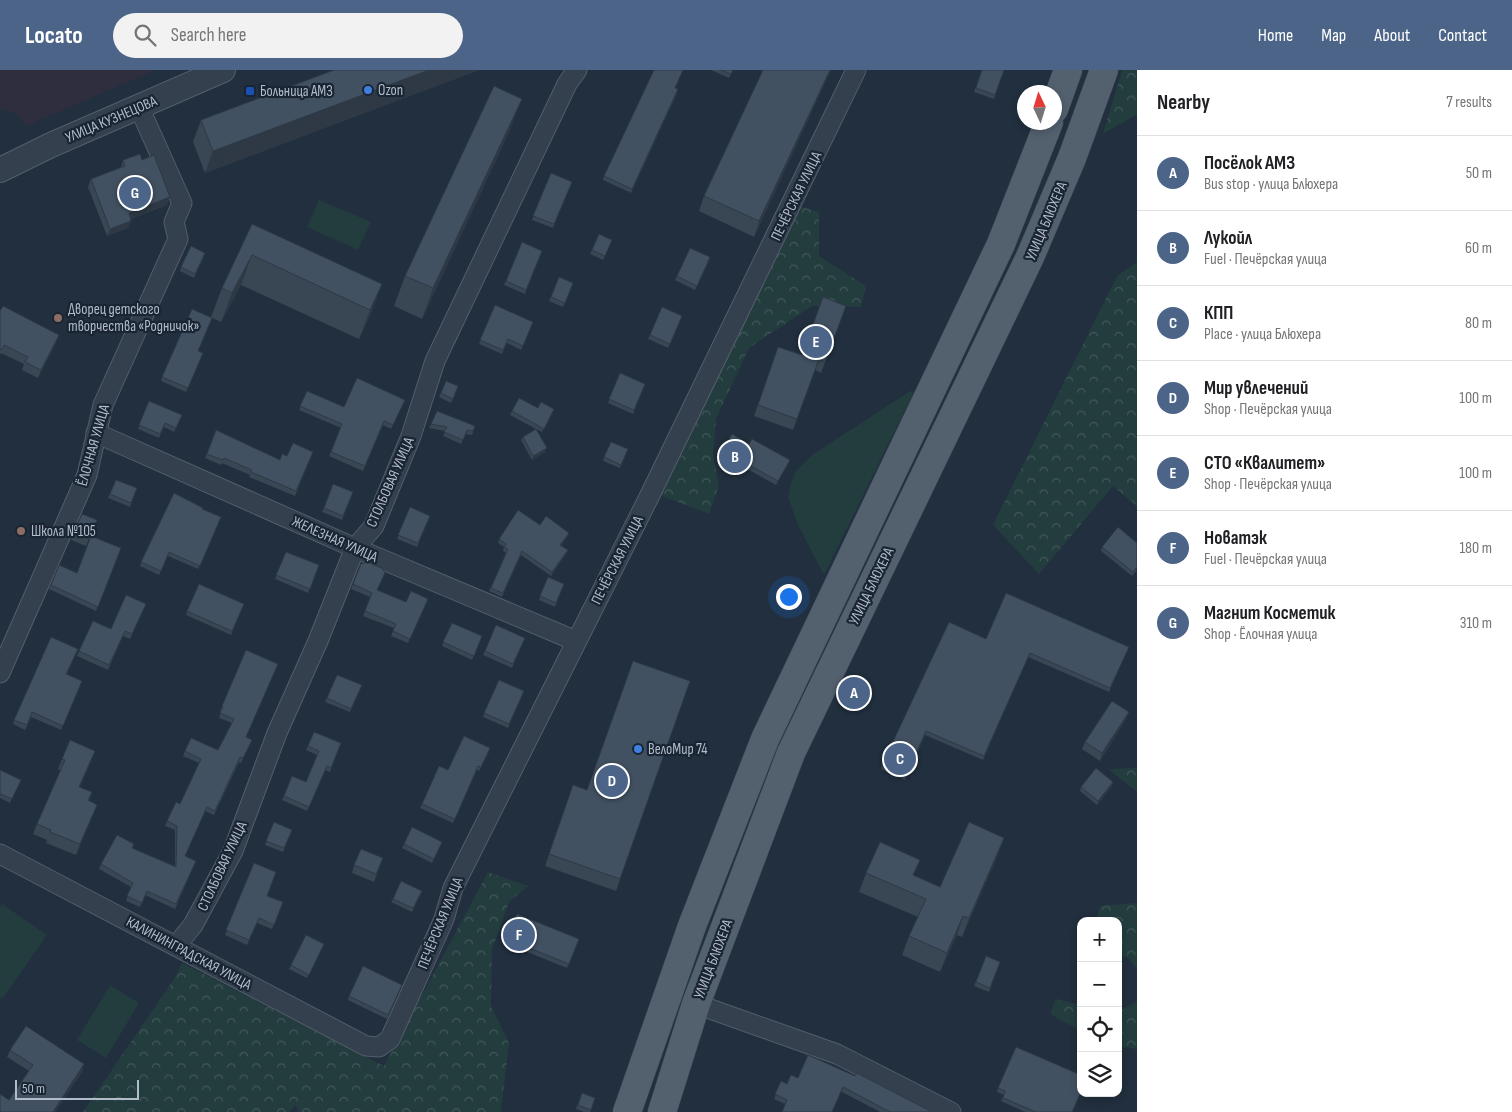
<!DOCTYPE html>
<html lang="en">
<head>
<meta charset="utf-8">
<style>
  body { margin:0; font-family:"Sofia Sans Condensed",sans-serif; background:#f2f2f2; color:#202124 }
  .controls { position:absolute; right:15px; bottom:15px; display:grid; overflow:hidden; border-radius:10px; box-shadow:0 2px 8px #0003 }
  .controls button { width:45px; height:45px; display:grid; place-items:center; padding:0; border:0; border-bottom:1px solid #e0e0e0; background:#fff; color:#202124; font:25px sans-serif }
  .compass { position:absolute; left:1017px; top:15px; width:45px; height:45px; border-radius:50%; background:#fff; box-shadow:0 2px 8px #0003; rotate:356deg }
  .scale { position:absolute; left:15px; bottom:12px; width:124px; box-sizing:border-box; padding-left:5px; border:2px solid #b1bbc9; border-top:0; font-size:14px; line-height:18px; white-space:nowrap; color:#b1bbc9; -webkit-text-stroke:4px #1a2533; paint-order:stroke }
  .you { position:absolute; left:788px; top:526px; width:18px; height:18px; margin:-12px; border:4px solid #fff; border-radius:50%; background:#1a73e8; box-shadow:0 0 0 8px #1a73e833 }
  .badge { display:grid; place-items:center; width:32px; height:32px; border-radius:50%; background:#4b6487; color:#fff; font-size:16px; font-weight:700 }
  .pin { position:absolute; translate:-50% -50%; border:2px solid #fff; box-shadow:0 1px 5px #0006 }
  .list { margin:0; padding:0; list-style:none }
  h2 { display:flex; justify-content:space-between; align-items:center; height:65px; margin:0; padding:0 20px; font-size:21px }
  h2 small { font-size:16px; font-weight:400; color:#757577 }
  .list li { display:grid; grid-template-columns:32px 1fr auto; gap:15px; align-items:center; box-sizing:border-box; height:75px; padding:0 20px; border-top:1px solid #e0e0e0 }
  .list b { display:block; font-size:19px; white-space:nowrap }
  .list p { margin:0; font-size:16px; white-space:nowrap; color:#757577 }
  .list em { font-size:16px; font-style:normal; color:#757577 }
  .icon { flex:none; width:28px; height:28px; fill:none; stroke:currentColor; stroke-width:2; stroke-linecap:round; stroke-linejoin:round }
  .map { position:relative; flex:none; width:1137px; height:1042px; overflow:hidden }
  header { display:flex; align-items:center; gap:30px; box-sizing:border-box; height:70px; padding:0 25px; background:#4b6487; color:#fff }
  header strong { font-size:24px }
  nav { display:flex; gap:28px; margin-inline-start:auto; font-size:18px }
  .search { width:350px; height:45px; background:#f2f2f2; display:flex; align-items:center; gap:12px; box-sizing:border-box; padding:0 18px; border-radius:28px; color:#757577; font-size:19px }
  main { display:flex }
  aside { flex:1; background:#fff }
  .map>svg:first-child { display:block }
</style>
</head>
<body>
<header>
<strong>Locato</strong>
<div class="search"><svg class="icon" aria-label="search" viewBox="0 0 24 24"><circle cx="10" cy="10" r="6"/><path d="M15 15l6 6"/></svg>Search here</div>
<nav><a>Home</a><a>Map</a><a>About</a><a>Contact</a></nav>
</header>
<main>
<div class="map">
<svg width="1137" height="1042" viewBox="0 0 1137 1042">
  <defs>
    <pattern id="forest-crowns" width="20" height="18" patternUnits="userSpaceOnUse" patternTransform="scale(1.25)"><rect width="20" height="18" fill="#233d3f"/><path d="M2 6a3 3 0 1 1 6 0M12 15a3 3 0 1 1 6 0" fill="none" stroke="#415759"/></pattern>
  </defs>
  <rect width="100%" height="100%" fill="#212f3e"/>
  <path fill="#2f2e3e" d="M0 0H156L26 56 17 44 0 39Z"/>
  <g fill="#233d3f">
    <path d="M319 130 371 152 358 180 307 157Z"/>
    <path d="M910 321 914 322 824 505 798 455 788 427 790 415 796 401 812 385Z"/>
    <path d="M2 834 47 865 2 929 0 928V837Z"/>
    <path d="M110 915 139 933 106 988 77 970Z"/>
  </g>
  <g fill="url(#forest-crowns)">
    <path d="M1122 0H1137V44L1103 64Z"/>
    <path d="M798 136 819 142V186L866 216 861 237 812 236 749 278 716 349 713 386 719 415 709 444 659 425Z"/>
    <path d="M1137 192V436L1113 416 1039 504 993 455 1117 206Z"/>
    <path d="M1137 698V722L1108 699Z"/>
    <path d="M488 802 528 816 509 832 492 880 491 936 509 973 501 1042H298L296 1035 289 1042H83L176 906 182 893 384 996Z"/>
    <path d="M1137 833V899L1128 888 1118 886V851H1096L1100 836Z"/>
    <path d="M1056 929 1081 935V961L1050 944Z"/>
    <path d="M1137 932V979L1118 976V941Z"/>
  </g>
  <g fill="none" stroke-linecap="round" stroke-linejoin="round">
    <defs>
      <g id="minor">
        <path d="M96 363 355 478 576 571"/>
        <path d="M0 603 87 405 103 335 178 169 174 152 182 133 139 37"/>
        <path d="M0 784 366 976 379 977 390 969 444 849 453 818 650 425 856 0"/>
        <path d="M176 876 193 855 233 781 277 663 318 571 355 478 374 456 411 366 435 291 567 14 577 0"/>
        <path d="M696 934 837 984 951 1042"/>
      </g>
      <path id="tertiary" d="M0 100 51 75 223 0"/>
      <g id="primary">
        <path d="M1054 39 1068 0"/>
        <path d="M627 1042 692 856 765 669 1001 174 1049 52"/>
        <path d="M662 1042 696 934 791 683 1030 187 1072 88 1104 0"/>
      </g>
    </defs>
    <use href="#minor" stroke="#535e6c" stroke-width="21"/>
    <use href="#tertiary" stroke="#535e6c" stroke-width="26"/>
    <use href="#primary" stroke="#414c5a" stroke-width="29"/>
    <use href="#minor" stroke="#35404e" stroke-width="19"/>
    <use href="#tertiary" stroke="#35404e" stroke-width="24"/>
    <use href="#primary" stroke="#53606e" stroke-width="28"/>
  </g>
  <g fill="#394654">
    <path d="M334 0H479L205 103 193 72 201 50Z"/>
    <path d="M711 0H733L729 8Z"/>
    <path d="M763 0H831L754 167 699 141 704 126Z"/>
    <path d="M982 0H1004L994 29 974 22Z"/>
    <path d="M675 18 677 23 631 123 603 110 604 106Z"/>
    <path d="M510 60 422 249 394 236 405 206Z"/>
    <path d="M123 90H142L167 135 131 149V151L128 158 107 166 88 117 91 109 121 97Z"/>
    <path d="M551 103 572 112 553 158 532 150Z"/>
    <path d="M252 154 382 214 371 243 359 269 241 215 221 252 212 248 198 281 203 283 186 322 161 311 162 307 211 247 222 218Z"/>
    <path d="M612 170 603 190 590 184 592 180Z"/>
    <path d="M522 172 542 181 525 224 504 215Z"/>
    <path d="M204 187 194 208 180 201 181 197Z"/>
    <path d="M709 191 695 220 675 210 677 206Z"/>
    <path d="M559 207 573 213 563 237 549 231Z"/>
    <path d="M495 235 533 252 521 280 507 273 502 284 479 274Z"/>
    <path d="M846 236 821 303 815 300 793 360 754 346 778 277 802 285Z"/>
    <path d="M662 237 682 246 668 278 648 269Z"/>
    <path d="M0 241 56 273 38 308 22 300 24 294 1 283 0 285Z"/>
    <path d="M620 303 645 314 633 344 608 333Z"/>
    <path d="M446 311 458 316 451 333 439 327Z"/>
    <path d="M307 321 344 337 405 330 391 359 383 355 363 401 329 386 341 358 299 340Z"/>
    <path d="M149 331 182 345 174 362 164 357 159 368 138 359Z"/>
    <path d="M538 338 552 342 542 362 536 359 545 382 532 390 521 370 523 367 536 359 510 345 512 341Z"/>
    <path d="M431 354 475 356 472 365 465 364 461 374 443 366 445 361 429 358Z"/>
    <path d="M216 360 280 390 287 386 313 382 295 426 249 407 250 405 222 393 221 395 205 388Z"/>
    <path d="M628 379 620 398 603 391 604 387Z"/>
    <path d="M721 385 788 394 776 415 738 394 736 398 720 388Z"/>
    <path d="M116 410 137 418 130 437 108 428Z"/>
    <path d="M333 414 353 422 342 450 322 442Z"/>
    <path d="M410 437 430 446 417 477 397 469Z"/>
    <path d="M202 439 221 447 198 499 168 486 159 505 140 496 141 492Z"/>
    <path d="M97 450 86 476 71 470 74 462Z"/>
    <path d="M540 455 568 466 561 475 566 484 551 506 521 485 502 527 489 521 506 483 503 481 504 477 498 473 499 469Z"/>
    <path d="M1102 477 1137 500 1132 506 1101 481Z"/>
    <path d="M121 478 96 541 49 519 59 495 77 503Z"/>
    <path d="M286 482 319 495 308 523 275 509Z"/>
    <path d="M361 494 378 520 406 532 426 534 408 573 391 566 394 558 363 546 370 527 351 519Z"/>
    <path d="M548 507 564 514 555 537 539 530Z"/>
    <path d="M146 534 130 569 123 566 108 600 77 586 79 581Z"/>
    <path d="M244 534 231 565 186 545 187 541Z"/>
    <path d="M452 553 482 566 472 590 442 576Z"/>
    <path d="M986 569 1127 581 1109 622 1028 587 983 690 925 665 905 710 881 699 882 695Z"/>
    <path d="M523 572 512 598 483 585 485 581Z"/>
    <path d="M78 579 67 604 82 611 61 660 31 647 25 660 13 654 14 650Z"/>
    <path d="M246 580V667L252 670 250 674 241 693 239 692 214 745 205 741 185 786 194 795 175 839 145 825 140 837 126 831 131 817 99 799 101 794 132 778 175 796V760L165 756 167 751 180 734 199 693 183 686 185 681 218 680 232 653 219 648 221 641H220Z"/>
    <path d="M337 605 362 615 350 642 325 632Z"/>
    <path d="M499 610 524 621 508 658 483 647Z"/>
    <path d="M690 611 616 821 545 796 573 715 587 720Z"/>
    <path d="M1126 649 1100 691 1082 679 1085 672Z"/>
    <path d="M314 662 341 673 330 702 325 700 307 741 282 730 292 706 306 712 317 685 306 680Z"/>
    <path d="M95 681 80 717 92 722 89 731 97 735 76 785 46 773 47 770 33 764 37 754 61 701 58 699 62 689Z"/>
    <path d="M489 682 479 701 477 700 453 753 420 738 422 734 448 700Z"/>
    <path d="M0 700 21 710 10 733 0 728Z"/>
    <path d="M1113 712 1112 716 1097 735 1080 721 1081 717Z"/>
    <path d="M274 752 292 760 283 782 265 775Z"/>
    <path d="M1004 768 997 787 962 867 957 865 940 902 902 885 909 866 918 847 859 822 866 803 914 806 940 817Z"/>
    <path d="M442 772 432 793 402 778 404 774Z"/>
    <path d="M383 788 374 812 352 803 354 795Z"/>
    <path d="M254 793 267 826 283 832 272 859 257 853 247 875 225 865Z"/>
    <path d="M422 821 412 842 391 832 393 829Z"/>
    <path d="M517 844 579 869 567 898 505 873Z"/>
    <path d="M324 874 307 908 289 899 291 895Z"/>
    <path d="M986 886 1000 892 989 922 974 916Z"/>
    <path d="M400 919 387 949 348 930 349 926Z"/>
    <path d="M10 980 84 994 82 1002 55 1042H0L9 1030 29 1001 7 987Z"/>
    <path d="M808 985 932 1042H880L842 1022 785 1034 774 1029 781 1011 787 1014 798 1008Z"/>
    <path d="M998 1018 1072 1042H1025L1001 1031 1004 1025 997 1022Z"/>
    <path d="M582 1023 595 1028 590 1042H584L576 1039Z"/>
  </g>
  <g fill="#2e3945">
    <path d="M429 0H479L205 103 213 81Z"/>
    <path d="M830 0H831L829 5 754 167 759 151Z"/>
    <path d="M522 29 510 60 422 249 433 218Z"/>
    <path d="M170 127 167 135 126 151 129 143Z"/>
    <path d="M131 151 128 158 107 166 110 159Z"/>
    <path d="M252 185 241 215 221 252 232 223Z"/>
    <path d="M382 214 371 243 359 269 370 240Z"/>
    <path d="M59 265 56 273 38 308 41 300Z"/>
    <path d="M547 378 545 382 532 390 533 386Z"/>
    <path d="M569 463 568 466 559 479 560 475Z"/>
    <path d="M568 480 566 484 551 506 552 502Z"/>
    <path d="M1129 642 1126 649 1100 691 1102 683Z"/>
    <path d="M95 681 91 692 75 728 79 717Z"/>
    <path d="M1113 712 1112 716 1097 735 1098 731Z"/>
    <path d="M97 735 93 745 76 785 80 774Z"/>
    <path d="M1004 768 997 787 962 867 969 848Z"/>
    <path d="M963 846 957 865 940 902 947 883Z"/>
    <path d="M84 994 82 1002 55 1042H53Z"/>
  </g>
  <g fill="#425162" stroke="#2e3945">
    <path d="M334 0H429L213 81 201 50Z"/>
    <path d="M654 0H683L675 18 678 19 632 119 604 106Z"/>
    <path d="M721 0H733L731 4Z"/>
    <path d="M763 0H830L759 151 704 126Z"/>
    <path d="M982 0H1004L995 25 976 18Z"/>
    <path d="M494 16 522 29 433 218 405 206Z"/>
    <path d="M140 84 142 90 154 85 170 127 129 143 131 151 110 159 91 109 125 96 123 90Z"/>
    <path d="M551 103 572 112 554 154 533 146Z"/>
    <path d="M252 154 382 214 370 240 252 185 232 223 222 218Z"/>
    <path d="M599 164 612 170 605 186 592 180Z"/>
    <path d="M522 172 542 181 526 220 506 211Z"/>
    <path d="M191 176 205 183 195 204 181 197Z"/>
    <path d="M690 178 710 187 697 216 677 206Z"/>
    <path d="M559 207 573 213 565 233 551 227Z"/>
    <path d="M823 227 846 236 825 292 819 289 797 349 758 335 778 277 802 285Z"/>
    <path d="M495 235 533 252 523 276 508 269 503 280 480 270Z"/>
    <path d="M3 236 59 265 41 300 25 292 28 287 4 275 1 280 0 279V241Z"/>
    <path d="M662 237 682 246 670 274 650 265Z"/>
    <path d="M192 239 212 248 198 281 203 283 188 318 162 307Z"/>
    <path d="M620 303 645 314 634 340 609 329Z"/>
    <path d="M357 308 405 330 393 355 384 351 365 396 331 382 342 354 300 336 307 321 344 337Z"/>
    <path d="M446 311 458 316 453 329 441 323Z"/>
    <path d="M519 328 538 338 541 332 554 339 544 359 512 341Z"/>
    <path d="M149 331 182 345 176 358 165 353 160 364 139 355Z"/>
    <path d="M437 341 475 356 473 361 467 360 463 370 444 362 447 357 431 354Z"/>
    <path d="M536 359 547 378 533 386 523 367Z"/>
    <path d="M216 360 280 390 282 384 287 386 293 373 313 382 296 421 251 402 252 400 224 388 223 390 207 384Z"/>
    <path d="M732 364 749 374 752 369 790 390 778 411 740 390 738 394 721 385Z"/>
    <path d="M611 372 628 379 621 395 604 387Z"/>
    <path d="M116 410 137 418 131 433 110 424Z"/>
    <path d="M333 414 353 422 343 446 324 438Z"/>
    <path d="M174 423 203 438 202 439 221 447 200 496 169 482 161 501 141 492Z"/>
    <path d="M410 437 430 446 418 473 398 465Z"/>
    <path d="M518 440 540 455 546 446 569 463 560 475 568 480 552 502 522 481 503 523 491 518 508 479 504 477 506 474 499 469Z"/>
    <path d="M82 444 97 450 89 469 74 462Z"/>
    <path d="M1118 457 1137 473V497L1133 502 1102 477Z"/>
    <path d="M91 466 121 478 98 537 51 515 59 495 77 503Z"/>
    <path d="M286 482 319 495 310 519 276 505Z"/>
    <path d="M368 492 383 499 385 503 377 520 406 532 411 521 428 529 410 569 393 561 396 554 365 541 372 523 353 514 361 494Z"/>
    <path d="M548 507 564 514 556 533 540 526Z"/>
    <path d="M199 514 244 534 232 561 187 541Z"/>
    <path d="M1006 523 1129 577 1110 618 1030 583 984 686 926 661 906 706 882 695 949 552 986 569Z"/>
    <path d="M126 525 146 534 132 564 125 561 109 595 79 581 93 551 111 559Z"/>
    <path d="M452 553 482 566 474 586 443 572Z"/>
    <path d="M496 555 525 568 513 594 485 581Z"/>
    <path d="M51 567 78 579 66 604 82 611 63 656 32 642 27 655 14 650Z"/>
    <path d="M246 580 278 594 246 667 252 670 243 688 240 687 215 741 207 737 185 786 196 791 176 834 147 821 142 833 127 826 133 813 101 794 117 765 134 774 132 778 176 797 177 756 167 751 176 732 180 734 201 689 185 681 191 668 218 680 234 649 220 643 223 637 222 636Z"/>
    <path d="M633 591 690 611 620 809 549 784 573 715 587 720Z"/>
    <path d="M337 605 362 615 351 639 327 628Z"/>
    <path d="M499 610 524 621 509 654 484 643Z"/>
    <path d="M1112 631 1129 642 1102 683 1085 672Z"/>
    <path d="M314 662 341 673 331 698 327 696 309 737 284 726 292 706 306 712 319 681 308 676Z"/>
    <path d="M464 666 490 678 481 697 478 696 455 749 422 734 439 696 448 700Z"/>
    <path d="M70 670 95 681 79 717 92 722 88 730 97 735 80 774 50 762 51 760 37 754 65 690 62 689Z"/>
    <path d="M1096 698 1113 712 1098 731 1081 717Z"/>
    <path d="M0 700 21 710 12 729 1 724 0 726Z"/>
    <path d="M274 752 292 760 284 778 266 771Z"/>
    <path d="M969 752 1004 768 969 848 963 846 947 883 909 866 926 829 866 803 880 772 920 790 913 805 940 817Z"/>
    <path d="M412 757 442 772 434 789 404 774Z"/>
    <path d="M361 779 383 788 376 804 354 795Z"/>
    <path d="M254 793 276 802 267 826 283 832 274 855 259 848 249 870 226 860Z"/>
    <path d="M401 811 422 821 413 838 393 829Z"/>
    <path d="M517 844 579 869 569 894 507 869Z"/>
    <path d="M306 865 324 874 309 905 291 895Z"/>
    <path d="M986 886 1000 892 990 918 976 912Z"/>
    <path d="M363 896 402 915 388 945 349 926Z"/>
    <path d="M26 956 84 994 53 1042H0V1024L9 1030 33 995 10 980Z"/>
    <path d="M1016 977 1081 1005V1022L1072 1042H1036L1003 1028 1005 1021 998 1018Z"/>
    <path d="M808 985 855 1006 857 1003 932 1042H890L843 1017 832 1042H782L787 1030 775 1024 781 1011 787 1014 791 1005 798 1008Z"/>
    <path d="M582 1023 595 1028 591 1040 578 1035Z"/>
  </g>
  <g fill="#3f7fe0" stroke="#1a2533" stroke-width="2">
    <circle cx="368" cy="20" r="5"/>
    <circle cx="638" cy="679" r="5"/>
  </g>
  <rect fill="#1a4fb4" stroke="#1a2533" stroke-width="2" x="245" y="16" width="10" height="10" rx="2.5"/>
  <g fill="#8d6e63" stroke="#1a2533" stroke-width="2">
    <circle cx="58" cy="248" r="5"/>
    <circle cx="21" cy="461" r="5"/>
  </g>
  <g text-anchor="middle" stroke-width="4.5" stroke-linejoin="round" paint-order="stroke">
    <g font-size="15" fill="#b1bbc9" stroke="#1a2533" text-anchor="start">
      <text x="378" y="25">Ozon</text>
      <text x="260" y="26">Больница АМЗ</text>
      <text x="68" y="244">Дворец детского<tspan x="68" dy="17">творчества «Родничок»</tspan></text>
      <text x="31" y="466">Школа №105</text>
      <text x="648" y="684">ВелоМир 74</text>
    </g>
    <g font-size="15" fill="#b1bbc9" stroke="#1a2533">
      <text transform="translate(111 49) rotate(-23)" y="5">УЛИЦА КУЗНЕЦОВА</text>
      <text transform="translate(796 126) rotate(-64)" y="5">ПЕЧЁРСКАЯ УЛИЦА</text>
      <text transform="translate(1046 151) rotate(-67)" y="5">УЛИЦА БЛЮХЕРА</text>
      <text transform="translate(93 375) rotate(-74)" y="5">ЁЛОЧНАЯ УЛИЦА</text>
      <text transform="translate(390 412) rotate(-66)" y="5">СТОЛБОВАЯ УЛИЦА</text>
      <text transform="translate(335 469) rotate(24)" y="5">ЖЕЛЕЗНАЯ УЛИЦА</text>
      <text transform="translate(617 490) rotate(-63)" y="5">ПЕЧЁРСКАЯ УЛИЦА</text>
      <text transform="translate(871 516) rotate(-64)" y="5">УЛИЦА БЛЮХЕРА</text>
      <text transform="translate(222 796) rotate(-65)" y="5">СТОЛБОВАЯ УЛИЦА</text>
      <text transform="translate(440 853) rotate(-68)" y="5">ПЕЧЁРСКАЯ УЛИЦА</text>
      <text transform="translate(189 883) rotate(28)" y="5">КАЛИНИНГРАДСКАЯ УЛИЦА</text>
      <text transform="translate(713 889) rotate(-69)" y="5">УЛИЦА БЛЮХЕРА</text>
    </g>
  </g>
</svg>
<div class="controls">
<button>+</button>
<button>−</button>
<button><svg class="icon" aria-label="locate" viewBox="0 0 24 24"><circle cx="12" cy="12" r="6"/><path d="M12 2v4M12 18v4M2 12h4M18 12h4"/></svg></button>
<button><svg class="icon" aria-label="layers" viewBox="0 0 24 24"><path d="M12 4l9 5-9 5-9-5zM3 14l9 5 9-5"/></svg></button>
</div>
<svg class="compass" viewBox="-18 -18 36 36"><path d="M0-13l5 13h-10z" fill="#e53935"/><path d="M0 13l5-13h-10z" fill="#757577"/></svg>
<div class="scale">50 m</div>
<div class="you"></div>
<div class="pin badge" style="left:854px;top:623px">A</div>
<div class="pin badge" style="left:735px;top:387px">B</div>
<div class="pin badge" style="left:900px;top:689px">C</div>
<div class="pin badge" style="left:612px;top:711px">D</div>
<div class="pin badge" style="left:816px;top:272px">E</div>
<div class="pin badge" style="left:519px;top:865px">F</div>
<div class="pin badge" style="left:135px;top:123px">G</div>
</div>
<aside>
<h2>Nearby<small>7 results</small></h2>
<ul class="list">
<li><span class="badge">A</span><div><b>Посёлок АМЗ</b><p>Bus stop · улица Блюхера</p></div><em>50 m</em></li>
<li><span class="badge">B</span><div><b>Лукойл</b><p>Fuel · Печёрская улица</p></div><em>60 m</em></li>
<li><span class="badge">C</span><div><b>КПП</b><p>Place · улица Блюхера</p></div><em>80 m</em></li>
<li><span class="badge">D</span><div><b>Мир увлечений</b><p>Shop · Печёрская улица</p></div><em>100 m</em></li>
<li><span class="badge">E</span><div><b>СТО «Квалитет»</b><p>Shop · Печёрская улица</p></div><em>100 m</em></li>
<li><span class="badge">F</span><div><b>Новатэк</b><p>Fuel · Печёрская улица</p></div><em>180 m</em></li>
<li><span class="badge">G</span><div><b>Магнит Косметик</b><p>Shop · Ёлочная улица</p></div><em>310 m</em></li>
</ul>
</aside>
</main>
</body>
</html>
